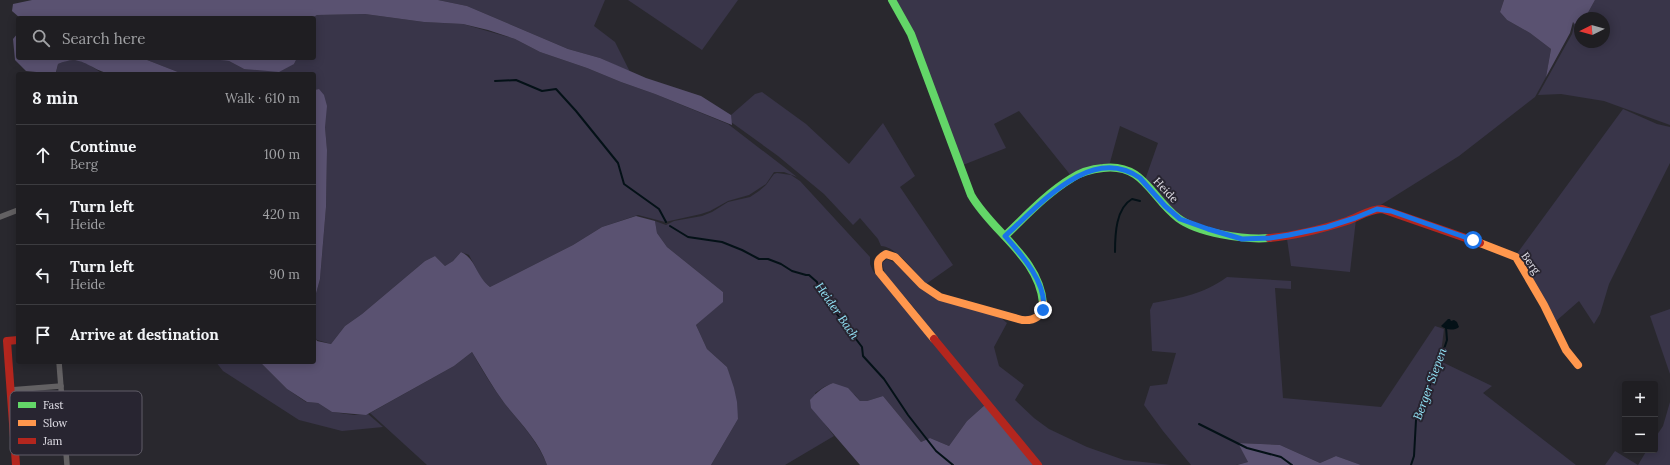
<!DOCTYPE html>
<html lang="en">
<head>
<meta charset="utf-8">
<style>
  body { margin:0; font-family:Lora,serif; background:#27272a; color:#f1f3f6 }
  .controls { position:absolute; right:12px; bottom:12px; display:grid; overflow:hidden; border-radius:4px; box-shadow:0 2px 10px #0003 }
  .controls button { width:36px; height:36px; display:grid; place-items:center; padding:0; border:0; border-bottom:1px solid #3c3c40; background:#1f1e22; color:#f1f3f6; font:20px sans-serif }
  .compass { position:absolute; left:1574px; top:12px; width:36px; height:36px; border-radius:50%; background:#1f1e22; box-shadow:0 2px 10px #0003; rotate:265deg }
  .stop { position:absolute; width:12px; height:12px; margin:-9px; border:3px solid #1a73e8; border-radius:50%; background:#fff }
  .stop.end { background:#1a73e8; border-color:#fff; box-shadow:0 1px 4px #0008 }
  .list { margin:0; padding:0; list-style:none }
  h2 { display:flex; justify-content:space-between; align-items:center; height:52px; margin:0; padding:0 16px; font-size:17px }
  h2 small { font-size:13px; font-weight:400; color:#a1a2a5 }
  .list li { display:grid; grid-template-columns:26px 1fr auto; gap:12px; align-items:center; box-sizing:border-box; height:60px; padding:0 16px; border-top:1px solid #3c3c40 }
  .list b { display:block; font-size:15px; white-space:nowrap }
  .list p { margin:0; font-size:13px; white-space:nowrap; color:#a1a2a5 }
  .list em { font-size:13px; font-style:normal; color:#a1a2a5 }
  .icon { flex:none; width:22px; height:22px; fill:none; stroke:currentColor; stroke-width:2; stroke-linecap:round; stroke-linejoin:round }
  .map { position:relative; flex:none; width:1670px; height:465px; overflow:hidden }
  .search { position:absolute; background:#1f1e22; box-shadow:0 2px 10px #0003; left:16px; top:16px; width:300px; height:44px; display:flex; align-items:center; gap:10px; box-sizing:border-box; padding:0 14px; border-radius:4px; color:#a1a2a5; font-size:15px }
  .panel { position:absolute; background:#1f1e22; box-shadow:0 2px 10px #0003; left:16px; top:72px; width:300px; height:292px; border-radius:4px }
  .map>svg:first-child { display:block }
</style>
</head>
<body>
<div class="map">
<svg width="1670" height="465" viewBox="0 0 1670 465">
  <rect width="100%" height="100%" fill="#29282e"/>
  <g fill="#393549">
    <path d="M438 0H605L594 26 615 42 630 72 600 58 568 49 467 6Z"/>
    <path d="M628 0H738L702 50Z"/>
    <path d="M896 0H1504L1500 12 1507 20 1530 33 1551 49 1546 77 1535 97 1459 156 1379 206 1355 217 1287 234 1241 237 1181 218 1145 180 1158 143 1120 126 1109 166 1072 177 1019 111 994 124 1006 148 963 165Z"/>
    <path d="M1595 0H1670V125L1604 101 1561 94 1538 95 1572 34 1574 26 1573 22 1579 29 1580 27V42H1604V18H1585Z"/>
    <path d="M365 14 424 22 463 24 515 39 540 52 587 68 621 82 655 94 728 124 797 177 784 172H774L766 184 749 195 728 201 710 211 701 214 665 222 638 215 602 227 573 245 490 287 482 280 469 255 461 252 453 261 445 266 435 256 425 261 362 314 345 326 331 344 317 340 314 336V301L320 279 326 207 327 150 325 127 319 89 314 90V74H183L142 58 214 59 229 61 244 69 294 64 297 58H314V18H312L317 15Z"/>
    <path d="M82 60 100 72 110 74H57L56 73 58 64 65 61Z"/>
    <path d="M762 92 806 124 849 164 883 123 915 176 900 187 953 265 926 284C916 274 896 246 881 246L878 239 860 218 853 225 824 194 778 156 731 122V115L755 94Z"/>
    <path d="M1623 109 1657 124 1670 127V163L1618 266 1609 284 1600 314 1594 324 1579 301 1555 322 1516 255Z"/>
    <path d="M777 173 791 175 800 181 870 257V264L873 271 986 404 967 421 949 446 930 438 921 442 883 396 867 401H860L855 395 833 383 824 387 815 393 824 423 834 436 785 465H711L738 419 727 367 707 349 696 325 722 302 723 292 667 247 657 233 655 221 666 225 674 221 702 216 712 212 728 202 750 197 759 191 766 185 774 174Z"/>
    <path d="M1356 219 1350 272 1291 266 1287 239Z"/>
    <path d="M887 259 895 263 919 287 1000 317 1007 323 994 347 999 366 1024 385 1015 400 1034 418 1049 429 1087 447 1124 460 1171 465H1039L948 354 915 309 885 274 882 263Z"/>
    <path d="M1227 277 1291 281V289L1275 288 1283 398 1381 407 1435 326 1444 329 1440 361 1492 386 1483 393 1576 465H1361L1336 456 1320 463 1280 445 1239 443 1248 462 1236 465H1191L1163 431 1144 405 1150 386 1167 384 1176 353 1152 351 1150 310 1153 303C1183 297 1202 295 1227 277Z"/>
    <path d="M1670 309V374L1650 316Z"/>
    <path d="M472 352C482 370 493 388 505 404 521 424 538 441 547 465H427L370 413 454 366Z"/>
    <path d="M216 362H260L287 389 306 402 318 403 332 412 354 415 368 414 383 427 342 431 299 420 223 371Z"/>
    <path d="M1670 402V465H1605L1615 451 1638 465 1647 450H1655V438L1663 426Z"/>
  </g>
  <g fill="#5a5271">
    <path d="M32 0H438L467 6 568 49 600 58 646 78 701 96 731 115 732 125 655 94 621 82 587 68 540 52 515 39 488 30 463 24 424 22 365 14 317 15 312 18H20L12 11 13 4Z"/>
    <path d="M1504 0H1595L1585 18H1580L1579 29 1573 22 1570 33 1546 77 1551 49 1530 33 1507 20 1500 12Z"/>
    <path d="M18 33V58H142L183 74H110C88 69 82 53 58 64L56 72 57 74 26 71 15 60 13 39Z"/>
    <path d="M203 58H297L294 64 279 72 244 69 229 61Z"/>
    <path d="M319 89 324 95 327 106 325 127 327 150 326 207 320 279 314 301V90Z"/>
    <path d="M636 216 655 221 657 233 667 247 723 292V302L696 325 707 349 727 367 734 388 737 402 738 419 711 465H547C539 441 521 424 505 404 493 388 483 370 472 352L454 366 366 415 332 412 318 403 307 402 287 389 260 362H314V336L317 341 331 344 345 326 362 314 425 261 435 256 445 266 453 261 461 252C476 259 476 276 490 287L573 245 602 227Z"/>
    <path d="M833 383 848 388 860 401H867L883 396 921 442 930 438 949 446 967 421 986 404 1038 465H860L811 408 810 400C817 392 823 387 833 383Z"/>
    <path d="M1238 443 1280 445 1320 463 1336 456 1361 465H1237L1248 462Z"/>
  </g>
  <path fill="#041117" d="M1448 319H1450L1451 321 1454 320 1457 322 1459 327C1454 331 1446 330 1441 326Z"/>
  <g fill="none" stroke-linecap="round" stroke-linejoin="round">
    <g stroke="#041117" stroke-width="2">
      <path d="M495 81 516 80 542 91 556 89 576 111 618 163 624 184 659 209 666 222"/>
      <path d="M670 226 688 237 722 242 742 250 759 259H768L781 264 792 271 806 275H809L817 282 819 290 828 294 833 309 862 347 863 356 884 379 908 415 936 451 953 465"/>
      <path d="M1115 252C1115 234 1116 208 1132 199L1140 201"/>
      <path d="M1199 424 1247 448 1281 457 1292 465"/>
      <path d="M1411 465 1414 456 1416 420 1444 349 1447 340 1446 327"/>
    </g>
    <g stroke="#636163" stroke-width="5.5">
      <path d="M0 217 18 210"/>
      <path d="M59 362 67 465"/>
      <path d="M10 390 61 386"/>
      <path d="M14 441 65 438"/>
    </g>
    <g stroke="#63d668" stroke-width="8">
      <path d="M892 0 911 34 971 195C992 232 1039 257 1043 303"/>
      <path d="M1005 236C1026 216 1047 193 1072 178 1081 172 1092 169 1103 168 1144 163 1151 198 1178 218 1198 233 1244 240 1269 238"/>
    </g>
    <g stroke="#ff974d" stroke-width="8">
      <path d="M1480 243 1516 257 1544 305 1566 350 1578 365"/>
      <path d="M934 339 879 272C877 262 877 259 886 254L895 257 922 285 940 297 1022 320C1035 321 1043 316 1043 303"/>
    </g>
    <g stroke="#b3261e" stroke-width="8">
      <path d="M1269 238C1295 236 1322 229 1347 221 1359 217 1369 209 1382 209L1480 243"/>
      <path d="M934 339 1038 465"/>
      <path d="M16 465 7 341 18 340"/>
    </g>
  </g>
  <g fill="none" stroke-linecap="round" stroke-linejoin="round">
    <path stroke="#1a73e8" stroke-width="5" d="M1043 310C1048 284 1021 254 1005 236 1039 206 1091 143 1140 178L1165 206 1180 219 1208 229 1242 239 1270 238 1289 235 1327 227 1355 218 1377 209 1391 211 1473 240"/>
  </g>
  <g text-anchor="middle" stroke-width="4" stroke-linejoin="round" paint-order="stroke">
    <g font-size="11" fill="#e1dfe7" stroke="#282531">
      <text transform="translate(1166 190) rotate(47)" y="4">Heide</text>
      <text transform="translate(1531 263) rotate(54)" y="4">Berg</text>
    </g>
    <g font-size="12" font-style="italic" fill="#94e5f9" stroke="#282531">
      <text transform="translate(837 311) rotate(55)" y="4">Heider Bach</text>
      <text transform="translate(1430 384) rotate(-70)" y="4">Berger Siepen</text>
    </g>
  </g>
  <rect x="10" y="391" width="132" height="64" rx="6" fill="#282531" stroke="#605d68" stroke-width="1"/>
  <rect x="18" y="402" width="18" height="6" fill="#63d668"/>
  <rect x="18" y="420" width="18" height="6" fill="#ff974d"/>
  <rect x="18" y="438" width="18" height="6" fill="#b3261e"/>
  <g font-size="11" fill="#e1dfe7">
    <text x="43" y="409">Fast</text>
    <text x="43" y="427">Slow</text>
    <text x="43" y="445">Jam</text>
  </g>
</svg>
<div class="controls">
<button>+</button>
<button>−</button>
</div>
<svg class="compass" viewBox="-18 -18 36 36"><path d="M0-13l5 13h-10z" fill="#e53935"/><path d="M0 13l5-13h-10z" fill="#a1a2a5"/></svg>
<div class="stop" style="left:1473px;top:240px"></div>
<div class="stop end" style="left:1043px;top:310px"></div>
<div class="search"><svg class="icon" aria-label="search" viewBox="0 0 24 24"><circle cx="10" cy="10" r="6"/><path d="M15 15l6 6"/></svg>Search here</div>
<section class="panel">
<h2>8 min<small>Walk · 610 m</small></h2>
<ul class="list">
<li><svg class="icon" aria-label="ahead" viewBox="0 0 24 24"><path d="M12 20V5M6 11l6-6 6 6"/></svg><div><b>Continue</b><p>Berg</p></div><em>100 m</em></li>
<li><svg class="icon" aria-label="left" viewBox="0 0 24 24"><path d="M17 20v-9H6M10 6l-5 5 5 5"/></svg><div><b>Turn left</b><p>Heide</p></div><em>420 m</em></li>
<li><svg class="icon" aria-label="left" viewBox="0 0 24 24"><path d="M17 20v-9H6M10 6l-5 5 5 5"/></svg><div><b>Turn left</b><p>Heide</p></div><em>90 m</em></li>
<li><svg class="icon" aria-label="arrive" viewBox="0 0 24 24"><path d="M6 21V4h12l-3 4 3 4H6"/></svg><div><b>Arrive at destination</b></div></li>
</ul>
</section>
</div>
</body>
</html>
